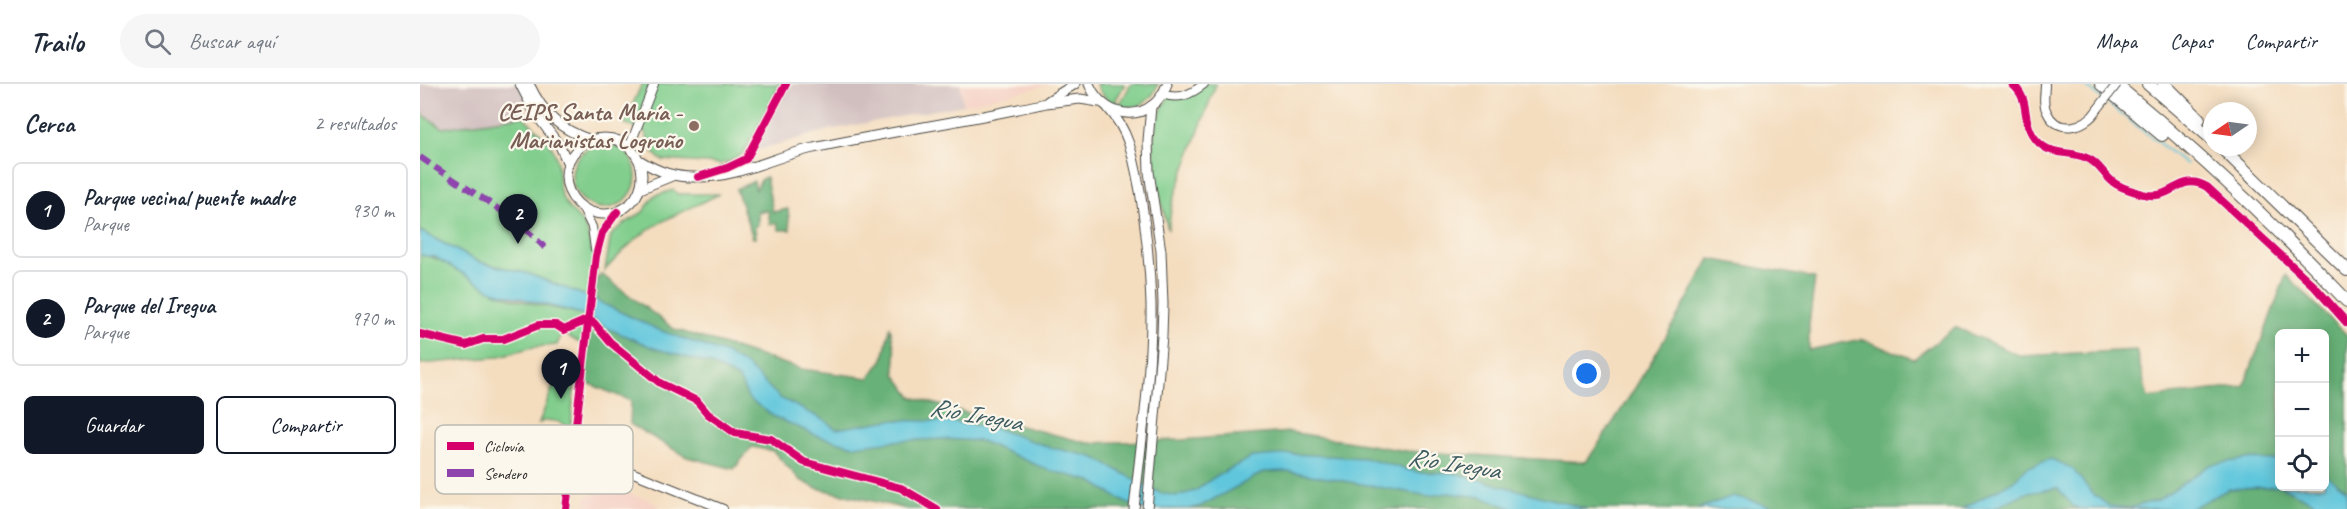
<!DOCTYPE html>
<html lang="es">
<head>
<meta charset="utf-8">
<style>
  body { margin:0; font-family:Caveat,sans-serif; background:#f6f6f7; color:#1f2937 }
  .controls { position:absolute; right:18px; bottom:18px; display:grid; overflow:hidden; border-radius:9px; box-shadow:0 3px 15px #0003 }
  .controls button { width:54px; height:54px; display:grid; place-items:center; padding:0; border:0; border-bottom:2px solid #e0e1e3; background:#fff; color:#1f2937; font:30px sans-serif }
  .compass { position:absolute; left:1783px; top:18px; width:54px; height:54px; border-radius:50%; background:#fff; box-shadow:0 3px 15px #0003; rotate:257deg }
  .you { position:absolute; left:1167px; top:290px; width:21px; height:21px; margin:-15px; border:4px solid #fff; border-radius:50%; background:#1a73e8; box-shadow:0 0 0 9px #1a73e833 }
  .badge { display:grid; place-items:center; width:39px; height:39px; border-radius:50%; background:#111827; color:#fff; font-size:20px; font-weight:700 }
  .pin { position:absolute; translate:-50% -50px; filter:drop-shadow(0 2px 3px #0008) }
  .pin::after { content:''; position:absolute; top:32px; width:21px; height:18px; background:inherit; clip-path:polygon(0 0,100% 0,50% 100%) }
  .list { margin:0; padding:0; list-style:none }
  h2 { display:flex; justify-content:space-between; align-items:center; height:78px; margin:0; padding:0 24px; font-size:26px }
  h2 small { font-size:20px; font-weight:400; color:#747a83 }
  .list li { display:grid; grid-template-columns:39px 1fr auto; gap:18px; align-items:center; box-sizing:border-box; height:96px; margin:0 12px 12px; padding:0 12px; border:2px solid #e0e1e3; border-radius:9px }
  .list b { display:block; font-size:22px; white-space:nowrap }
  .list p { margin:0; font-size:20px; white-space:nowrap; color:#747a83 }
  .list em { font-size:20px; font-style:normal; color:#747a83 }
  .actions { display:flex; gap:12px; padding:18px 24px }
  .actions a { flex:1; padding:14px 0; border:2px solid #111827; border-radius:9px; text-align:center; font-size:21px; color:#111827 }
  .actions .main { background:#111827; color:#fff }
  .icon { flex:none; width:33px; height:33px; fill:none; stroke:currentColor; stroke-width:2; stroke-linecap:round; stroke-linejoin:round }
  .map { position:relative; flex:none; width:1927px; height:425px; overflow:hidden }
  header { display:flex; align-items:center; gap:36px; box-sizing:border-box; height:84px; padding:0 30px; background:#fff; border-bottom:2px solid #e0e1e3 }
  header strong { font-size:28px }
  nav { display:flex; gap:33px; margin-inline-start:auto; font-size:21px }
  .search { width:420px; height:54px; background:#f6f6f7; display:flex; align-items:center; gap:15px; box-sizing:border-box; padding:0 21px; border-radius:33px; color:#747a83; font-size:22px }
  main { display:flex }
  aside { flex:1; background:#fff }
  .map>svg:first-child { display:block }
</style>
</head>
<body>
<header>
<strong>Trailo</strong>
<div class="search"><svg class="icon" aria-label="search" viewBox="0 0 24 24"><circle cx="10" cy="10" r="6"/><path d="M15 15l6 6"/></svg>Buscar aquí</div>
<nav><a>Mapa</a><a>Capas</a><a>Compartir</a></nav>
</header>
<main>
<aside>
<h2>Cerca<small>2 resultados</small></h2>
<ul class="list">
<li><span class="badge">1</span><div><b>Parque vecinal puente madre</b><p>Parque</p></div><em>930 m</em></li>
<li><span class="badge">2</span><div><b>Parque del Iregua</b><p>Parque</p></div><em>970 m</em></li>
</ul>
<div class="actions"><a class="main">Guardar</a><a>Compartir</a></div>
</aside>
<div class="map">
<svg width="1927" height="425" viewBox="0 0 1927 425">
  <rect width="100%" height="100%" fill="#fbf7ec"/>
  <filter id="ink" filterUnits="userSpaceOnUse"><feTurbulence type="fractalNoise" baseFrequency=".0167" numOctaves="2"/><feDisplacementMap in="SourceGraphic" scale="12" xChannelSelector="R" yChannelSelector="G"/><feConvolveMatrix kernelMatrix="1 2 1 2 8 2 1 2 1" color-interpolation-filters="sRGB"/></filter>
  <filter id="wash" filterUnits="userSpaceOnUse"><feTurbulence type="fractalNoise" baseFrequency=".008" numOctaves="4" result="noise"/><feDisplacementMap in="SourceGraphic" scale="24" xChannelSelector="R" yChannelSelector="G"/><feGaussianBlur stdDeviation="1.35" result="paint"/><feColorMatrix in="noise" values="0 0 0 0 0 0 0 0 0 0 0 0 0 0 0 0 0 1.4 0 .05"/><feComposite in="paint" operator="in"/></filter>
  <g filter="url(#wash)">
    <rect width="100%" height="100%" fill="#f4ddbf"/>
    <g fill="#f6d1c5">
      <path d="M540 0H633L543 21Z"/>
      <path d="M190 405 228 415 241 425H165L167 412Z"/>
    </g>
    <g fill="#d1bfbf">
      <path d="M0 0H114L103 32 23 44 0 29Z"/>
      <path d="M360 0H540L543 21 409 46 323 70Z"/>
    </g>
    <g fill="#81ce8d" stroke="#567c5c" stroke-width="1.5">
      <path d="M222 0H360L323 70 310 77 300 80 242 76C233 71 227 59 226 49L204 39Z"/>
      <path d="M676 0H705L695 17 700 20 711 0H738C727 33 689 29 676 0Z"/>
      <path d="M781 0H796L752 119 748 146C741 115 727 70 736 39 739 28 745 19 750 9L764 11Z"/>
      <path d="M0 29 23 44 103 32C115 45 134 58 137 77 139 88 137 98 141 110 149 134 169 131 171 167H179L176 192 177 216 169 264 142 249 137 261 113 263 76 273 0 280V171C27 174 47 194 71 206 96 219 134 223 162 230L164 212 106 189 59 178 0 147Z"/>
      <circle cx="184" cy="92" r="32"/>
      <path d="M253 106 258 110H299C275 123 248 132 227 147 211 158 198 172 185 186L191 151 204 140 223 128 234 112Z"/>
      <path d="M137 292 155 294 151 343C141 339 130 333 119 339Z"/>
    </g>
    <g fill="#68b178" stroke="#4a6e52" stroke-width="1.5" fill-rule="evenodd">
      <path d="M346 93 353 128 368 125 370 146H359L357 139 350 140 348 127H338V141L335 142 336 154H333L316 105 334 97 336 106 341 95Z"/>
      <path d="M1290 175 1395 194 1389 240V266L1441 255 1494 275 1535 243 1601 272 1716 266 1728 314 1824 302 1866 191 1927 251V425H487L396 404 380 396 353 367 332 363 314 385 267 373 210 340 211 317 165 298 173 219 177 216 173 213 177 196 181 190 254 245 381 285 449 294 463 275 470 242 475 267V290L492 313 536 326 668 359 762 356 870 348 987 367 1166 378C1212 313 1251 245 1290 175ZM1860 249H1904V402H1860Z"/>
    </g>
    <g fill="#5fc6dc" stroke="#457884" stroke-width="1.5">
      <path d="M0 147 59 178 106 189 164 211 239 246 307 270 327 282 360 314 404 336 416 345 471 336 534 338 577 345 629 363 673 373 740 409 757 412 775 407 793 394 832 373 873 370 944 374 997 388 1035 389 1167 425H1093L1061 413 1028 409 1009 412 868 387 844 388 781 422 769 425H723L704 418 671 397 628 386 561 357 522 355 474 357 434 362 398 352 355 333 329 315 319 295 290 280 234 264 187 244 162 230 72 207 15 173 0 171Z"/>
      <path d="M1631 375 1652 384 1672 409 1689 422 1709 424 1738 416 1790 381 1826 375 1859 376 1860 402 1809 405 1770 425H1660L1653 422 1637 404 1603 410 1573 425H1542L1593 397 1608 383Z"/>
      <path d="M1905 390 1927 406V425H1907L1860 402H1904Z"/>
      <path d="M1313 412 1362 425H1277Z"/>
    </g>
    <g fill="none" stroke-linecap="round" stroke-linejoin="round">
      <path stroke="#5fc6dc" stroke-width="2" d="M1663 0 1766 80"/>
    </g>
  </g>
  <g filter="url(#ink)">
    <g fill="none" stroke-linecap="round" stroke-linejoin="round">
      <defs>
        <g id="minor">
          <path d="M1592 0C1611 16 1601 31 1612 50 1628 76 1648 64 1669 75 1679 80 1684 91 1693 98 1700 104 1713 107 1723 110 1753 118 1758 87 1787 103L1894 202 1927 239"/>
          <path d="M1625 0C1625 10 1622 19 1627 28 1637 51 1666 44 1677 26"/>
          <path d="M742 10C759 16 770 11 784 0"/>
          <path d="M209 64 234 0"/>
          <path d="M292 89 326 75 366 0"/>
          <path d="M162 123 172 143 175 165"/>
          <path d="M151 385 211 388 303 425"/>
          <path d="M146 425 176 172 182 149 197 128"/>
        </g>
        <g id="major">
          <path d="M100 0 115 29 140 62 148 80"/>
          <path d="M109 0C124 31 139 45 171 56"/>
          <path d="M669 0C685 38 733 40 747 0"/>
          <path d="M628 17 655 0"/>
          <path d="M688 24C710 48 714 76 720 107 726 145 730 182 731 220 732 288 721 358 714 425"/>
          <circle cx="184" cy="92" r="38"/>
          <path d="M219 76C239 88 255 94 279 93 318 93 351 74 389 65 467 48 547 37 626 19L660 15 679 18"/>
          <path d="M220 105 252 92"/>
          <path d="M727 425 742 252 743 220 741 167 729 88 728 57 731 22"/>
        </g>
        <g id="highway">
          <path d="M1681 0 1742 51"/>
          <path d="M1695 0C1777 67 1854 140 1927 217"/>
          <path d="M1728 0 1792 55"/>
          <path d="M1744 0 1779 35"/>
          <path d="M1801 63 1927 186"/>
        </g>
      </defs>
      <use href="#minor" stroke="#494641" stroke-width="10"/>
      <use href="#major" stroke="#494641" stroke-width="11"/>
      <use href="#highway" stroke="#494641" stroke-width="14"/>
      <use href="#minor" stroke="#fff" stroke-width="8"/>
      <use href="#major" stroke="#fff" stroke-width="9"/>
      <use href="#highway" stroke="#fff" stroke-width="12"/>
      <defs>
        <path id="minor-bridge" d="M1677 26 1697 0"/>
      </defs>
      <use href="#minor-bridge" stroke="#494641" stroke-width="10" stroke-linecap="butt"/>
      <use href="#minor-bridge" stroke="#fff" stroke-width="8"/>
      <path stroke="#8e44ad" stroke-width="6" stroke-dasharray="12 6" stroke-linecap="butt" d="M0 73C38 100 94 130 125 164"/>
      <defs>
        <g id="cycleway">
          <path d="M1592 0C1611 16 1601 31 1612 50 1628 76 1648 64 1669 75 1679 80 1684 91 1693 98 1700 104 1713 107 1723 110 1753 118 1758 87 1787 103L1894 202 1927 239"/>
          <path d="M278 93 307 84 326 75 366 0"/>
          <path d="M0 250 46 261 63 255H83L119 241H136L144 246 167 236 174 239 190 258 240 299 277 317 288 330 315 349 351 355 384 378 481 404 517 425"/>
          <path d="M146 425 176 172 182 149 197 128"/>
        </g>
      </defs>
      <use href="#cycleway" stroke="#fbf7ec" stroke-width="11"/>
      <use href="#cycleway" stroke="#d6006c" stroke-width="8"/>
    </g>
  </g>
  <circle fill="#8d6e63" stroke="#fbf7ec" stroke-width="2" cx="274" cy="42" r="6"/>
  <g text-anchor="middle" stroke-width="4.5" stroke-linejoin="round" paint-order="stroke">
    <g font-size="24" font-weight="bold" fill="#785e54" stroke="#fbf7ec" text-anchor="end">
      <text x="262" y="36">CEIPS Santa María -<tspan x="262" dy="28">Marianistas Logroño</tspan></text>
    </g>
    <g font-size="26" font-style="italic" fill="#3b5a60" stroke="#fbf7ec">
      <text transform="translate(556 330) rotate(10)" y="9">Río Iregua</text>
      <text transform="translate(1034 379) rotate(9)" y="9">Río Iregua</text>
    </g>
  </g>
  <rect x="15" y="341" width="198" height="69" rx="9" fill="#fbf7ec" stroke="#bdbab2" stroke-width="1.5"/>
  <rect x="27" y="358" width="27" height="8" fill="#d6006c"/>
  <rect x="27" y="385" width="27" height="8" fill="#8e44ad"/>
  <g font-size="16" fill="#2b2b2b">
    <text x="64" y="368">Ciclovía</text>
    <text x="64" y="395">Sendero</text>
  </g>
</svg>
<div class="controls">
<button>+</button>
<button>−</button>
<button><svg class="icon" aria-label="locate" viewBox="0 0 24 24"><circle cx="12" cy="12" r="6"/><path d="M12 2v4M12 18v4M2 12h4M18 12h4"/></svg></button>
</div>
<svg class="compass" viewBox="-18 -18 36 36"><path d="M0-13l5 13h-10z" fill="#e53935"/><path d="M0 13l5-13h-10z" fill="#747a83"/></svg>
<div class="you"></div>
<div class="pin badge" style="left:141px;top:315px">1</div>
<div class="pin badge" style="left:98px;top:160px">2</div>
</div>
</main>
</body>
</html>
